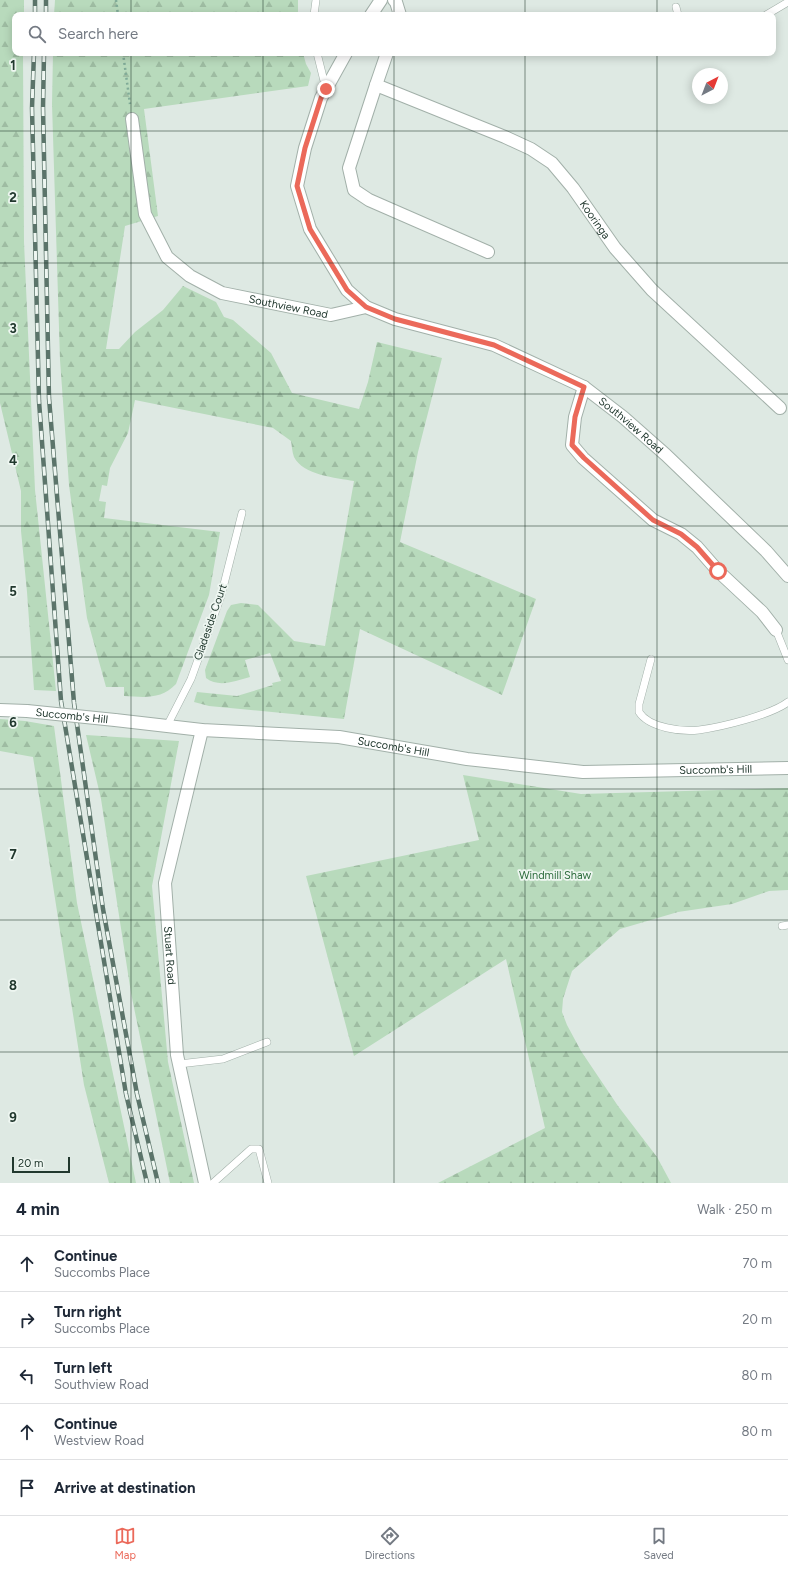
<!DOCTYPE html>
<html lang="en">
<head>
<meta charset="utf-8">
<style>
  body { margin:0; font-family:Figtree,sans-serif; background:#f2f2f3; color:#1f2937 }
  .compass { position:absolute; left:692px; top:68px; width:36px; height:36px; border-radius:50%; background:#fff; box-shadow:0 2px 10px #0003; rotate:42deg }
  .scale { position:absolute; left:12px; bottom:10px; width:58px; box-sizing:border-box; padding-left:4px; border:2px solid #21382e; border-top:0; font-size:11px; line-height:14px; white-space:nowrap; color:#21382e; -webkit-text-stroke:3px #eef6f1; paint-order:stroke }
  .stop { position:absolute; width:12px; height:12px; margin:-9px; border:3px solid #eb695a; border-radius:50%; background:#fff }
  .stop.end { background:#eb695a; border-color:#fff; box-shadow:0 1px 4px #0008 }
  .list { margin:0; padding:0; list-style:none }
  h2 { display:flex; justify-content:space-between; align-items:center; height:52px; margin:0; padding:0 16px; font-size:17px }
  h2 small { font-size:13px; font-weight:400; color:#747a83 }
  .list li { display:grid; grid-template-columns:26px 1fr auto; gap:12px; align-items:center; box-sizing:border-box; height:56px; padding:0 16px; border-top:1px solid #e0e1e3 }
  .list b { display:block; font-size:15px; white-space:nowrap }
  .list p { margin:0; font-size:13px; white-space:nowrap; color:#747a83 }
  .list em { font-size:13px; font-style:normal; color:#747a83 }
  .icon { flex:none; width:22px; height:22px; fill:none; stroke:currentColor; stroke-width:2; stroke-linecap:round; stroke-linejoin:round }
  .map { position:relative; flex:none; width:788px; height:1183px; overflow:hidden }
  .search { position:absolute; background:#fff; box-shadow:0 2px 10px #0003; left:12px; right:12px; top:12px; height:44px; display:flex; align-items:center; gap:10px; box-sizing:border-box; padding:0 14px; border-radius:8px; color:#747a83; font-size:15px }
  .sheet { height:332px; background:#fff }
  nav { display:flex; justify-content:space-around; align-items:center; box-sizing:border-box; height:56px; border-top:1px solid #e0e1e3; background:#fff; font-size:11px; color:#747a83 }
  nav a { display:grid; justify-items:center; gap:2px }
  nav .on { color:#eb695a }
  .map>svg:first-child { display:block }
</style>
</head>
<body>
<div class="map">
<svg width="788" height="1183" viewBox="0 0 788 1183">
  <defs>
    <pattern id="forest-firs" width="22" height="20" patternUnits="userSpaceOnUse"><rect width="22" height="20" fill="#b8dabc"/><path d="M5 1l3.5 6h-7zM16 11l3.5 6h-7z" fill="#9ebca2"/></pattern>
  </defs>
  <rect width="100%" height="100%" fill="#dee9e3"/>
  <g fill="url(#forest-firs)">
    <path d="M0 0H24V15H15V53H23L24 242 35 490 56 691 34 690 27 592 21 531V491L0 403Z"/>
    <path d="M55 0H298V15H54Z"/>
    <path d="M53 53H303L306 64 311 73 308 86 144 109 158 216 125 226 106 349H119L135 332 163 310 183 286 216 302 224 317 233 320 271 353 292 393 359 409 368 382 377 342 442 358 418 452 400 542 536 599 502 695 360 629 344 719 209 706 194 702 197 692 237 696 273 685 272 683 281 681 270 653 245 660 250 677C235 681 219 688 206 678L205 670 227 611 231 605 241 603 258 605 294 641 325 646 354 481C336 478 303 475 294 457 292 452 292 446 291 441L273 428 135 400 128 433 110 468 107 486 102 485 99 501 106 502 104 518 220 532 209 595 176 684C161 700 144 697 124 696V687H106L87 618 69 485 60 360 52 104Z"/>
    <path d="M0 719 25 721 54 726 77 903 136 1183H109L84 1085 33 757 0 751Z"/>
    <path d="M86 735 179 741 152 886 168 1062 194 1183H170L131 993 101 799Z"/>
    <path d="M463 775 581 794 788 788V890L769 891 732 904 678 912 620 929 572 971 563 999 562 1012 567 1025 581 1051 618 1106 657 1157 671 1183H438L545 1128 506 959 354 1056 306 876 479 840Z"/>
  </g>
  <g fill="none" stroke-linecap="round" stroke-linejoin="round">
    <defs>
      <g id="service">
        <path d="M676 7 678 15"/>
        <path d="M314 15 316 0"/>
        <path d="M766 15 788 2"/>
        <path d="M317 53 326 89"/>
        <path d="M776 630 788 660"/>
        <path d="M651 659 639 704V712C649 728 682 732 699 730 721 727 771 715 788 702"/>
        <path d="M167 726 191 679 221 596 242 513"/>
        <path d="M782 926 788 925"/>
        <path d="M179 1064 223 1059 267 1042"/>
        <path d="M213 1183 251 1149H259L268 1183"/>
      </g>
      <g id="minor">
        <path d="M394 0 396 2 400 15"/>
        <path d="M371 15 381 0"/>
        <path d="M346 53 321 98 305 148 297 186 310 229 347 290 366 307"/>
        <path id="s1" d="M387 53 376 85 505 137 531 149 552 163 573 188 615 248 652 290 780 408"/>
        <path d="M376 85 349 168 354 190 369 200 488 252"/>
        <path id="s2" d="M132 119 145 214 167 257 190 276 222 293 331 315 366 307 395 319 494 345 584 387 623 417 666 455 766 551 788 576"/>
        <path d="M584 387 575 417 572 445 583 458 653 520 681 534 697 547 718 571 762 612 776 630"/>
        <path id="s3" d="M202 730 165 883 177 1055 205 1183"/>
      </g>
      <g id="tertiary">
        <path d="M0 710 27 711"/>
        <path id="s4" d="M115 720 202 730 339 737 467 759 583 772 788 768"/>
      </g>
    </defs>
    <use href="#service" stroke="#a2b0a9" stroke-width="8"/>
    <use href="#minor" stroke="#a2b0a9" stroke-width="14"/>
    <use href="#tertiary" stroke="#a2b0a9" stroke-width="14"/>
    <g stroke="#80ab98" stroke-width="2.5" stroke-dasharray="2 3" stroke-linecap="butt">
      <path d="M116 0 118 15"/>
      <path d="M123 53 130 104"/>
    </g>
    <use href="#service" stroke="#fff" stroke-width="7"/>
    <use href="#minor" stroke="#fff" stroke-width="12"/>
    <use href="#tertiary" stroke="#fff" stroke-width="12"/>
    <defs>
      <g id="rail">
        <path d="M35 15V0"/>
        <path d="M46 15V0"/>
        <path d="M34 53 32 108 39 401 61 701 126 1094 147 1183"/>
        <path d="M44 53 43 108 49 398 74 703 103 909 137 1094 158 1183"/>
      </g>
    </defs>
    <use href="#rail" stroke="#5b746a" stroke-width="4.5"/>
    <use href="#rail" stroke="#eef6f1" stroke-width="3" stroke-dasharray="9" stroke-linecap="butt"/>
    <defs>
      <g id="tertiary-bridge">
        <path id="s5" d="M27 711 115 720"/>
      </g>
    </defs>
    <use href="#tertiary-bridge" stroke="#a2b0a9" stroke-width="14" stroke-linecap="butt"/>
    <use href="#tertiary-bridge" stroke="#fff" stroke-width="12"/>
  </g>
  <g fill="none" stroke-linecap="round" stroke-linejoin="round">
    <path stroke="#eb695a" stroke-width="5" d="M326 89 321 98 305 148 297 186 310 229 347 290 366 307 395 319 494 345 584 387 575 417 572 445 584 458 653 520 681 534 697 547 718 571"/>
  </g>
  <path fill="none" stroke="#21382e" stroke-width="1" stroke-opacity="0.55" d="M131 0V15M263 0V15M394 0V15M525 0V15M657 0V15M131 53V1183M263 53V1183M394 53V1183M525 53V1183M657 53V1183M0 131H788M0 263H788M0 394H788M0 526H788M0 657H788M0 789H788M0 920H788M0 1052H788"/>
  <g text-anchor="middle" stroke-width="3.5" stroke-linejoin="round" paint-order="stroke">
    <g font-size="11" fill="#21382e" stroke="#eef6f1">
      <text dy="4" stroke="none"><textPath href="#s1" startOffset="298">Kooringa</textPath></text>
      <text dy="4" stroke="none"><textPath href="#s2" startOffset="278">Southview Road</textPath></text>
      <text dy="4" stroke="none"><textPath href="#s2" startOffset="651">Southview Road</textPath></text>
      <text transform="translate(210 622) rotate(-71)" y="4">Gladeside Court</text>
      <text dy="4" stroke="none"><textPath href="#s5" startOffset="45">Succomb's Hill</textPath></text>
      <text dy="4" stroke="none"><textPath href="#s4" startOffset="280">Succomb's Hill</textPath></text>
      <text dy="4" stroke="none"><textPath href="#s4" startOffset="604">Succomb's Hill</textPath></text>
      <text dy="4" stroke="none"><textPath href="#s3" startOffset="230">Stuart Road</textPath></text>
    </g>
    <g font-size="11" fill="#2d6d3d" stroke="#eef6f1">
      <text x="555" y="879">Windmill Shaw</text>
    </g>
  </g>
  <g font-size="13" text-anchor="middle" font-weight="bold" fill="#21382e" stroke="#eef6f1" stroke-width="3.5" stroke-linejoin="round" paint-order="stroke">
    <text x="13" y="70">1</text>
    <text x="13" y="202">2</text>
    <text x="13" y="333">3</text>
    <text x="13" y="465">4</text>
    <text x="13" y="596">5</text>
    <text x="13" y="727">6</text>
    <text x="13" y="859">7</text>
    <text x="13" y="990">8</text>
    <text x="13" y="1122">9</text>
  </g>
</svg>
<svg class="compass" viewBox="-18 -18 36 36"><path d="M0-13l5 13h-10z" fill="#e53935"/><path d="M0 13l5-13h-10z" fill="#747a83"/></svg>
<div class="scale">20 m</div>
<div class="stop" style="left:718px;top:571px"></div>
<div class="stop end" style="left:326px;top:89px"></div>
<div class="search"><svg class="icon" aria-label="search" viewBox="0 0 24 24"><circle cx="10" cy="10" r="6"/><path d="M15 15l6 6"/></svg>Search here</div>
</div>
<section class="sheet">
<h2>4 min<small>Walk · 250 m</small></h2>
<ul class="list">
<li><svg class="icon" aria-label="ahead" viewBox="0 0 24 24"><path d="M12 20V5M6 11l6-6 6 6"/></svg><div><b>Continue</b><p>Succombs Place</p></div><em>70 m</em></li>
<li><svg class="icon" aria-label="right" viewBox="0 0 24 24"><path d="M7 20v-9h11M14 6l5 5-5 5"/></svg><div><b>Turn right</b><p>Succombs Place</p></div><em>20 m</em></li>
<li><svg class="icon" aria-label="left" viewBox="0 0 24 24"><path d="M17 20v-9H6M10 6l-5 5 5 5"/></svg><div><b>Turn left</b><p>Southview Road</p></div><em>80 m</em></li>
<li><svg class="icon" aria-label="ahead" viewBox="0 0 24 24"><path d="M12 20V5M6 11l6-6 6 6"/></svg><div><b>Continue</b><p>Westview Road</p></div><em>80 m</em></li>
<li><svg class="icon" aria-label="arrive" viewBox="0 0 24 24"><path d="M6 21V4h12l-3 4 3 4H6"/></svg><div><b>Arrive at destination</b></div></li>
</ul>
</section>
<nav>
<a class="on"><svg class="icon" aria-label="map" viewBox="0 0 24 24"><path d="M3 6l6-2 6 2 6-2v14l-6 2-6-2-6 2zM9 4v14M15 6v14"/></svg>Map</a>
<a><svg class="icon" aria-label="directions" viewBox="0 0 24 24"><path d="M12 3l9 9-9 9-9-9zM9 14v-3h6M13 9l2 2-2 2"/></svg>Directions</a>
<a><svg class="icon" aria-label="saved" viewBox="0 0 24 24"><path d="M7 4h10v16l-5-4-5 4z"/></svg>Saved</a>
</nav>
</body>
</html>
